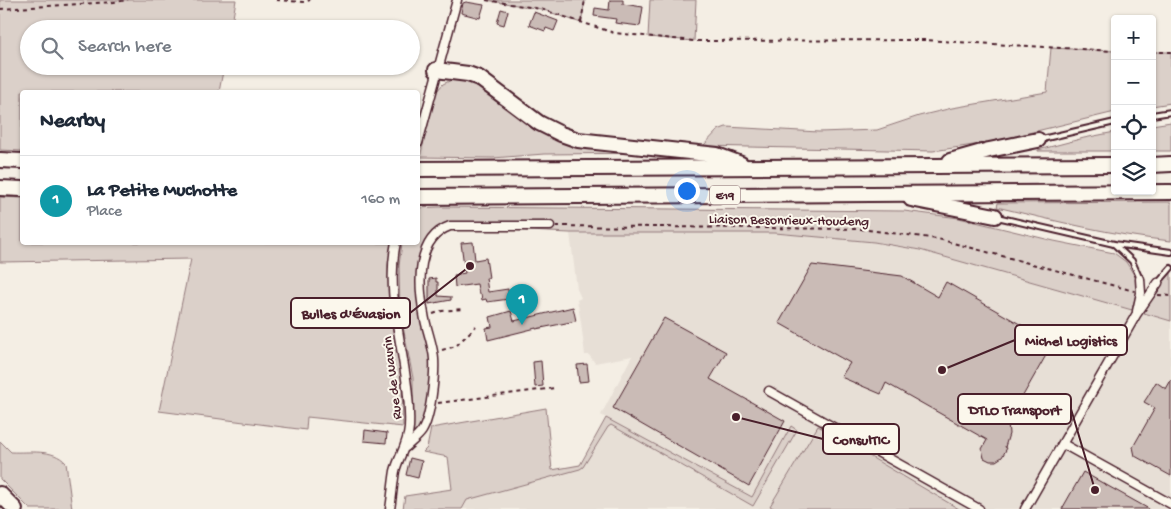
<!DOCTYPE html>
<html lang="en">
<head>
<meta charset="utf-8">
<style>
  body { margin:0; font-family:"Gochi Hand",sans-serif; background:#f6f6f7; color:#1f2937 }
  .controls { position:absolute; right:15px; top:15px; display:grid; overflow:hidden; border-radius:5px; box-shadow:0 1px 4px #0004 }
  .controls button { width:45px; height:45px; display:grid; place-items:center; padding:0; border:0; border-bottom:1px solid #e0e1e3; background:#fff; color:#1f2937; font:25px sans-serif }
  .you { position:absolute; left:686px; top:190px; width:18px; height:18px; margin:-12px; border:4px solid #fff; border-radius:50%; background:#1a73e8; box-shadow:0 0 0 8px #1a73e833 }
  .badge { display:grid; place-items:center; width:32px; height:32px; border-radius:50%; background:#1a73e8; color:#fff; font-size:16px; font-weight:700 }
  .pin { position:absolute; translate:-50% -41px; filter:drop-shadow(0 1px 2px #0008) }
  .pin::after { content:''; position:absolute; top:26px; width:18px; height:15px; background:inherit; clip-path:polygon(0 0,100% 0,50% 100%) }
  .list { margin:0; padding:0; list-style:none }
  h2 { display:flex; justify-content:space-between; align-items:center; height:65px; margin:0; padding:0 20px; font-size:21px }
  h2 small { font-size:16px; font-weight:400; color:#747a83 }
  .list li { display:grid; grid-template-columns:32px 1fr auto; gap:15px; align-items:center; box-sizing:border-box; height:90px; padding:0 20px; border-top:1px solid #e0e1e3 }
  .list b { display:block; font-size:19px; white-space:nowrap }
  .list p { margin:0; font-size:16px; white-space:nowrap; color:#747a83 }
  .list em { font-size:16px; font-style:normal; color:#747a83 }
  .icon { flex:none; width:28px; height:28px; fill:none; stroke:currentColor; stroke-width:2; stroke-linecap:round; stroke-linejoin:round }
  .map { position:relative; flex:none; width:1171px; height:509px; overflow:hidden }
  .search { position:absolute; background:#fff; box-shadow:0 1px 4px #0004; left:20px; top:20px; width:400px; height:55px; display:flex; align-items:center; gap:12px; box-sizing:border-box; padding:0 18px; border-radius:28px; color:#747a83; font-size:19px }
  .panel { position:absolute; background:#fff; box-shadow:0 1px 4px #0004; left:20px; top:90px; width:400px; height:155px; border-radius:5px }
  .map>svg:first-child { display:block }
</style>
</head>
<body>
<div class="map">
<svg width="1171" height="509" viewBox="0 0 1171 509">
  <rect width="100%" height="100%" fill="#f4eee4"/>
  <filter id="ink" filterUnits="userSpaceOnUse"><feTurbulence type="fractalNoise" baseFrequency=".02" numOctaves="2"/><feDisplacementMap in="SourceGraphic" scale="10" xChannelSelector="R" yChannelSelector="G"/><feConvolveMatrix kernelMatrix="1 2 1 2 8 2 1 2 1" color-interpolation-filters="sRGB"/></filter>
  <g filter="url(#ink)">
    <path fill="#e7dfd6" d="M667 232 775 233 874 242 920 250 1171 321V509H403L405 496 452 489 581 464 606 418 601 415 632 356 595 363 589 355H585L581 322 577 300 581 298 577 289 570 233Z"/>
    <g fill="#dbd0c9" stroke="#92787a">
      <path d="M0 0H236L231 29H29V66H224L219 92H22V151L0 150Z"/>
      <path d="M486 0H585L581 23 541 9Z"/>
      <path d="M650 0H696L694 41 648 37Z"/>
      <path d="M1051 48 1115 51V112L987 143 933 151 703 146 718 130 726 127 819 132 877 130 919 116 952 108 1047 92Z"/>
      <path d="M1152 52H1171V103L1152 106Z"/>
      <path d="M458 77 471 78 531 121 659 153 544 154 493 158 420 157 436 92 443 84Z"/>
      <path d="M1171 122V151H1152V125Z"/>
      <path d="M1115 132V151H1038V150L1084 138Z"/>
      <path d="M0 197 22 198V242L392 243 388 265 389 310 402 377 403 427 307 417 306 430 159 411 191 259 0 262Z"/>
      <path d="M1171 202V241C1112 235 1055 221 997 207L998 203Z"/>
      <path d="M439 207 904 211 959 218 1054 241 1114 253 1126 262 1136 278 1137 291 1132 310 920 250 874 242 775 233H570L486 229 445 225 436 230 425 242 420 260 431 358 427 402 424 418 421 427 415 434 413 430V378L400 311 399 266 402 243 418 242V208Z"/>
      <path d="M1171 272V321L1144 313 1161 284Z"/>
      <path d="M546 408 552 470 580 465 606 418 752 497 791 426 797 430 753 506 611 425 608 427 583 467 580 469 467 500 462 509H403L405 496 452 489 448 457 423 452 427 448 431 428Z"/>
      <path d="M818 426 959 509H775L770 506Z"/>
      <path d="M0 441 11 452C29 453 53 448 66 463L72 509H30L0 479Z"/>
    </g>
    <g fill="#cabbb6" stroke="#4a1f2b">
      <path d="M610 0H623V4L643 7 640 26 615 23 616 19 594 16 595 8 609 10Z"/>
      <path d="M466 2 484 5 480 18 461 13 463 3Z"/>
      <path d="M501 9 508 11 504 25 497 23Z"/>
      <path d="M534 12 558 21 554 31 546 28 545 31 529 25Z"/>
      <path d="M473 242 475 260 486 258 489 278H486L488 292 508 289 509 299 487 302 486 299 482 300 481 294H479L477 284 455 287 454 275 465 273 461 243Z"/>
      <path d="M812 265 902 276 938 297 946 282 1053 343 1008 422 1009 434 1005 447 1007 448 1002 457 996 461H990L984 458 982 449 987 440 886 383 881 394 841 377 850 363 779 323Z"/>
      <path d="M436 278V282H438V296L451 297V300L429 304V279Z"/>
      <path d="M573 307 576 321 536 329V328L488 340 486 328 492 327 490 317 511 311 514 321Z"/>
      <path d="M664 318 726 352 710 379 785 421 749 486 613 408Z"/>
      <path d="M541 361 543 386 535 387 533 362Z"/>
      <path d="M587 364 589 381 579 382 577 365Z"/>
      <path d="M1171 380V476L1135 456 1133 447 1155 408 1144 402 1148 396 1156 382 1166 389Z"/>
      <path d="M365 430 387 433 386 443 364 441Z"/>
      <path d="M410 458 422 461 418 478 406 475Z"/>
      <path d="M1083 472 1149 509H1062Z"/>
    </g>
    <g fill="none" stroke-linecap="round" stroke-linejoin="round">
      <defs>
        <g id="service">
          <path d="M1152 115 1171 112"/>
          <path d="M1042 139 1115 122"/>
          <path d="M997 217 1114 244 1171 252"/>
          <path d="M1114 244 1132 261 1140 279"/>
          <path d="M1158 283 1171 268"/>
        </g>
        <g id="minor">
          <path d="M418 143 457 0"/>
          <path d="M1137 311 1141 293 1140 279"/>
          <path d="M769 391 979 509"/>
          <path d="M1063 444 1171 504"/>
          <path d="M406 447C411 442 418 437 422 431 431 417 435 375 434 359 433 344 426 329 424 314 418 284 416 238 450 226H550"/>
          <path d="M390 509C392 497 393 483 395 471 399 456 408 444 409 428 412 366 383 304 396 242"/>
          <path d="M1025 509 1136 315 1158 283"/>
        </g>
        <g id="motorway">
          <path d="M436 70 468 74 479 78 539 123 561 134 578 140 596 142 717 155 741 164"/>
          <path d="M0 160 22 161"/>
          <path d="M950 161 989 150 1038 140"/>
          <path d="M1152 165 1171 164"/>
          <path d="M418 169 1115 165"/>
          <path d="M0 188 22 189"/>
          <path d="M418 197 1171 192"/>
          <path d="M911 199 995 216"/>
          <path d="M0 494 15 509"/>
        </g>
      </defs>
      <use href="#service" stroke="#4a1f2b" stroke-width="8"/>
      <use href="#minor" stroke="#4a1f2b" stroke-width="11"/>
      <use href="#motorway" stroke="#4a1f2b" stroke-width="18"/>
      <g stroke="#4a1f2b" stroke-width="2" stroke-dasharray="4 4" stroke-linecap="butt">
        <path d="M276 0 304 2 310 0"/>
        <path d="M486 0 541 9 614 33 694 41 923 40 1115 51"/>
        <path d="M0 9 114 2 128 0"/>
        <path d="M581 22 585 0"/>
        <path d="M1152 52H1171"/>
        <path d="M556 226 861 229 938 239 1134 291"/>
        <path d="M1158 295 1171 296"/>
        <path d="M433 314 442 311 462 309"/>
        <path d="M442 350 456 346 476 326"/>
        <path d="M438 403 555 388"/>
      </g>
      <use href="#service" stroke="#fbf7ec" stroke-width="4"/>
      <use href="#minor" stroke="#fbf7ec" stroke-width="8"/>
      <use href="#motorway" stroke="#fbf7ec" stroke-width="14"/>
    </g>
  </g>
  <g text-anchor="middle" stroke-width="4" stroke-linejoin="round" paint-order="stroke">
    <rect fill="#fbf7ec" stroke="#7f6065" stroke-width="1" x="710" y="185.5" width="30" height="19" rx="4"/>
    <g font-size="12" font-weight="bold" fill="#4a1f2b">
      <text x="725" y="199">E19</text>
    </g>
    <g font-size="14" fill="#4a1f2b" stroke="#fbf7ec">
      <text transform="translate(789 219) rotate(1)" y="5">Liaison Besonrieux-Houdeng</text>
      <text transform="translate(391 378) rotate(-97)" y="5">Rue de Wavrin</text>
    </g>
  </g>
  <path fill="none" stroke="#4a1f2b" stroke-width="2" d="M470 266L410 313M942 370L1015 340M1095 490L1071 409M736 417L823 439"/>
  <g fill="#4a1f2b" stroke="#fbf7ec" stroke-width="2">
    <circle cx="470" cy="266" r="5"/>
    <circle cx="942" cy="370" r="5"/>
    <circle cx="1095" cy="490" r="5"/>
    <circle cx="736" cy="417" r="5"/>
  </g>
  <g fill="#fbf7ec" stroke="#4a1f2b" stroke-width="2">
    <rect x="291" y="298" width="119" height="30" rx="5"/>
    <rect x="1015" y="325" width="112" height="30" rx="5"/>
    <rect x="958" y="394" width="113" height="30" rx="5"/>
    <rect x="823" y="424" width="76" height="30" rx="5"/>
  </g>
  <g font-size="15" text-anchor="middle" font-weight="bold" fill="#4a1f2b">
    <text x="351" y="318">Bulles d'Évasion</text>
    <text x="1071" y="345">Michel Logistics</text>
    <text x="1015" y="414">DTLO Transport</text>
    <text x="861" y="444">ConsulTIC</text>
  </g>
</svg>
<div class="controls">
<button>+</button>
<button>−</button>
<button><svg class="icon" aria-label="locate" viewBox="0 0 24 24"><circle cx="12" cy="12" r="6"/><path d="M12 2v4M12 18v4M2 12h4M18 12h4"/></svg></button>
<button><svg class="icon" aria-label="layers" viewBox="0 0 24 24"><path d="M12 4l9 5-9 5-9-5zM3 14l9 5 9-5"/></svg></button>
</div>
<div class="you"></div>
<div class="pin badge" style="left:522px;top:325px;background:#0f9aa8">1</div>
<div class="search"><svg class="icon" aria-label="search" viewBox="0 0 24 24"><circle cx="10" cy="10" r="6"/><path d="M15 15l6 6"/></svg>Search here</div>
<section class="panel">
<h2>Nearby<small></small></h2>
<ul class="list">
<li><span class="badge" style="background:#0f9aa8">1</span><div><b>La Petite Muchotte</b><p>Place</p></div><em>160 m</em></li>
</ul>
</section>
</div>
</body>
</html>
